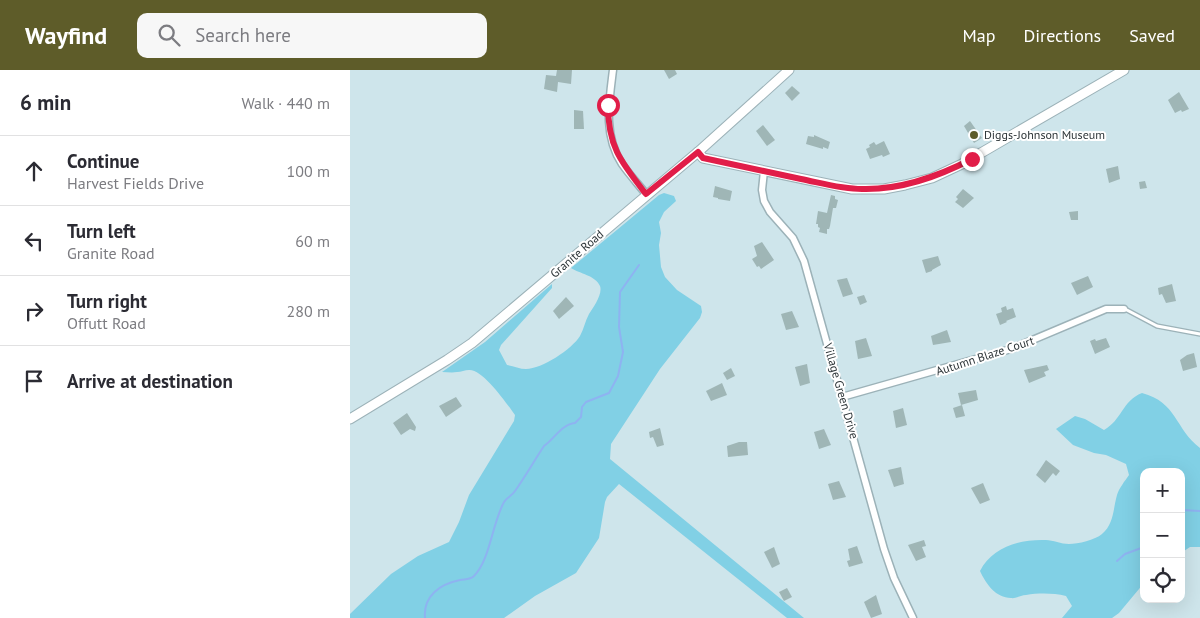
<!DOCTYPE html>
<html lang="en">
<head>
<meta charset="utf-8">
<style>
  body { margin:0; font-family:"PT Sans",sans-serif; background:#f7f7f7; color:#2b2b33 }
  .controls { position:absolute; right:15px; bottom:15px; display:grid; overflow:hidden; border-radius:10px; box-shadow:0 5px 20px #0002 }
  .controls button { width:45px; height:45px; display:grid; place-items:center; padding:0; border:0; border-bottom:1px solid #e1e1e2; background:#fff; color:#2b2b33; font:25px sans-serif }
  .stop { position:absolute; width:15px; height:15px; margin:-11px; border:4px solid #e11d48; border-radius:50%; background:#fff }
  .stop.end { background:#e11d48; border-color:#fff; box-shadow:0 1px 5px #0008 }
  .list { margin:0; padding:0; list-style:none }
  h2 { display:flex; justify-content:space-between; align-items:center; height:65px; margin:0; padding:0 20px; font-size:21px }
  h2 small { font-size:16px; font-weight:400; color:#7c7c81 }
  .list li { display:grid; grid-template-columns:32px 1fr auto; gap:15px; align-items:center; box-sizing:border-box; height:70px; padding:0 20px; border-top:1px solid #e1e1e2 }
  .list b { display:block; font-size:19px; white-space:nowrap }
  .list p { margin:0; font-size:16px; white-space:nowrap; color:#7c7c81 }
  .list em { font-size:16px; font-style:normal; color:#7c7c81 }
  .icon { flex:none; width:28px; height:28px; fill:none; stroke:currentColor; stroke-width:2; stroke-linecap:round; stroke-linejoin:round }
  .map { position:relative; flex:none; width:850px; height:548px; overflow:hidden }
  header { display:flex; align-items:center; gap:30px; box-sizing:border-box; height:70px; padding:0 25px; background:#5e5c29; color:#fff }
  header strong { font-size:24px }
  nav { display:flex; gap:28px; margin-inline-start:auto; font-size:18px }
  .search { width:350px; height:45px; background:#f7f7f7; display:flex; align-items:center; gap:12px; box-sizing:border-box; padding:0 18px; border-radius:10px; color:#7c7c81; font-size:19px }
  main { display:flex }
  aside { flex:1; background:#fff }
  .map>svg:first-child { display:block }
</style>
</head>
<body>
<header>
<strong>Wayfind</strong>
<div class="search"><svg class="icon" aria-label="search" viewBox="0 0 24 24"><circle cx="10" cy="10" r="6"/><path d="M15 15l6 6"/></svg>Search here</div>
<nav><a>Map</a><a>Directions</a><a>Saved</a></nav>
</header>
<main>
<aside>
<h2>6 min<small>Walk · 440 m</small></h2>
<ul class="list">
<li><svg class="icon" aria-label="ahead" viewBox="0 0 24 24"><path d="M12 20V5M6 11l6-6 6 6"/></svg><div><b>Continue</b><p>Harvest Fields Drive</p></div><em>100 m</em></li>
<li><svg class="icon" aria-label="left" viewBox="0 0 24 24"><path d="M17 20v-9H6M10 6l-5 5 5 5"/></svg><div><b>Turn left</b><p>Granite Road</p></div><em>60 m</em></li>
<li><svg class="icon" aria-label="right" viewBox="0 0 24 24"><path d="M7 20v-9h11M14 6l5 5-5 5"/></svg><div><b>Turn right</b><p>Offutt Road</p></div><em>280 m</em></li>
<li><svg class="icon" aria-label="arrive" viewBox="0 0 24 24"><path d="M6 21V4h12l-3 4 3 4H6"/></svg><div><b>Arrive at destination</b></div></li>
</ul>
</aside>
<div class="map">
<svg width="850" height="548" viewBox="0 0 850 548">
  <rect width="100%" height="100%" fill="#cee5eb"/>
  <g fill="#81d0e5">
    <path d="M314 123 324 126 326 131 314 142 309 152 311 163 309 175 311 197 315 207 327 220 351 236 352 242 350 248 310 299 261 374 260 389 454 548H437L269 414 257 427 255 432 249 468 226 503 185 526 154 548H0V544L41 504 68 486 99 472 109 452 119 425 164 351 165 345C157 334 133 299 119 300 115 300 111 302 107 302 102 303 97 302 92 302L135 272 202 214V218L151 275 149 280 157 295C163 296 170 299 176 299 192 299 222 279 230 266 234 259 235 251 239 244 243 238 253 224 250 216 245 205 230 204 221 198L309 125Z"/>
    <path d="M792 323C827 332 825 359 850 378V477H840L831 483V402H794V513L769 543 762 548H712L722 536 716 526C703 523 689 523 676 525 671 525 666 529 661 528 646 528 636 514 630 501 642 477 670 469 696 470 703 470 711 474 719 474 728 474 745 470 752 464 764 454 763 439 767 425 769 418 775 411 779 405L776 394 756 385 744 383 723 375 706 359 725 346 735 349 754 360C772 350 772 331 792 323Z"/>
  </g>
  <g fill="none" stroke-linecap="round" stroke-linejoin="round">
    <g stroke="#8eb3f1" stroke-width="2">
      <path d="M831 440 850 441"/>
      <path d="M767 491 775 484 794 477"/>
      <path d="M75 548C73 526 90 514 110 510 115 509 120 510 124 506 140 490 142 454 154 432 156 428 162 426 165 421 175 407 184 391 194 376 204 369 212 354 225 353L231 347 232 337 236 332 259 323 268 306 273 282 269 257 270 222 289 195"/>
    </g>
  </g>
  <g fill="#9fb6b6">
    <path d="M207 0H222L221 14 208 12 207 22 194 19 196 5 206 6Z"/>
    <path d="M314 0H325L327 4 319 9Z"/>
    <path d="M442 16 450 23 442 31 435 23Z"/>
    <path d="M829 22 839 39 832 42 831 40 825 43 818 30Z"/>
    <path d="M224 40 233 41 234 59H224Z"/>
    <path d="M620 51 632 68 624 73 614 56Z"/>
    <path d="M413 55 425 70 417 76 406 61Z"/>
    <path d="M464 65 480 72 478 79 473 77V79L456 74 458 66 464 67Z"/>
    <path d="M534 71 540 84 533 87 532 85 520 89 516 79 520 77 519 75 524 72 526 75Z"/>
    <path d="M768 96 770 109 759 113 756 99Z"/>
    <path d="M795 111 797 118 790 119 789 112Z"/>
    <path d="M365 116 382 121 380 131 368 129V128L363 127Z"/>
    <path d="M613 119 624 128 613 138 605 132 608 129 606 127Z"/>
    <path d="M481 125 485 126V129L488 130 486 138H483L480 156 479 159H477V164L469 162 470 158 468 157V154H466L468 141 477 143Z"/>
    <path d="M728 141V150H721L719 142Z"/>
    <path d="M412 172 424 190 411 199 409 196 407 197 402 189 407 186 404 176Z"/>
    <path d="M588 186 591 195 582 200V201L576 203 572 190Z"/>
    <path d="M738 206 743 217 727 225 721 213Z"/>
    <path d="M497 208 503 224 493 227 487 210Z"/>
    <path d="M822 214 826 231 816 233 812 224 809 225 808 218Z"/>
    <path d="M514 225 517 232 510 235 507 227Z"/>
    <path d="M216 227 224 236 209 249 203 241Z"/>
    <path d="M656 236 657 240 663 238 666 247 656 251 657 252 650 255 646 244 652 242 651 238Z"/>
    <path d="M442 241 449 257 436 260 431 244Z"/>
    <path d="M597 260 601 272 583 275 581 266Z"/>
    <path d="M516 268 522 286 508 289 505 271Z"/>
    <path d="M756 268 760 277 745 284 740 271 745 269 746 271Z"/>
    <path d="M844 283 847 297 833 301 830 290 837 285Z"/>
    <path d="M457 294 460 313 450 316 445 297Z"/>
    <path d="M697 295 699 300 694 302 696 306 679 313 674 300Z"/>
    <path d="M381 298 385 306 377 310 373 303Z"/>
    <path d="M372 313 377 325 361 331 356 321Z"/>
    <path d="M626 320 628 330 611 335 608 323Z"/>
    <path d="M106 327 112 336 96 347 89 336Z"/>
    <path d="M612 335 615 346 606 348 603 338Z"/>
    <path d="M553 338 557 355 546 358 543 341Z"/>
    <path d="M57 343 66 357 65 361 60 359 51 365 43 353Z"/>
    <path d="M310 358 314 375 307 377 303 367 300 368 299 362Z"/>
    <path d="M474 359 481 375 469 379 464 362Z"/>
    <path d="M389 372H397L398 385 378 387 377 376Z"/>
    <path d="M696 390 710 401 706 406 703 403 695 413 686 405Z"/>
    <path d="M551 397 554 414 544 417 538 400Z"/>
    <path d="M489 411 496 427 483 430 478 414Z"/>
    <path d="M633 413 640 430 630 434 621 418Z"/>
    <path d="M574 470 576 476 572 477 576 487 566 491 558 475Z"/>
    <path d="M507 476 513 493 499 497 497 491 500 490 498 479Z"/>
    <path d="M424 477 430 494 422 498 414 482Z"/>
    <path d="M437 518 442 527 434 531 429 522Z"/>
    <path d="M526 525 532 544 521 548 514 532Z"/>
  </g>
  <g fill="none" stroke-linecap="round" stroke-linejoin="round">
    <defs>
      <path id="lane" d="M775 239 807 256 850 264"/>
      <g id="street">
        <path d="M263 0C259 32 253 65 272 94 279 104 288 114 296 124"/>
        <path d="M414 101 412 120 414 131 420 142 443 168 454 191 534 479 544 508 563 548"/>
        <path d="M492 327 661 279 756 239H774"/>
      </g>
      <g id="secondary">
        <path d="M348 82 353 88 502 119H534L555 115 582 108 612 94 774 0"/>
        <path d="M0 349 97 290 122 273 348 82 439 0"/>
      </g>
    </defs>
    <use href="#lane" stroke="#9cb2b8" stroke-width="5.5"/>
    <use href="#street" stroke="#9cb2b8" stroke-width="9"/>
    <use href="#secondary" stroke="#9cb2b8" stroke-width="11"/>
    <use href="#lane" stroke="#fff" stroke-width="3"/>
    <use href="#street" stroke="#fff" stroke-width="6"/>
    <use href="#secondary" stroke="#fff" stroke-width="9"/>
  </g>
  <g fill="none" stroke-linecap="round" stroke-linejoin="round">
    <path stroke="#e11d48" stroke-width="6" d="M258 35C258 77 271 92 296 124L348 82 353 88C386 95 419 102 451 109 471 113 491 119 512 119 551 120 587 107 622 89"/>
  </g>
  <circle fill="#5e5c29" stroke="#fff" stroke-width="2" cx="624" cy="65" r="5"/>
  <g text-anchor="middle" stroke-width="4" stroke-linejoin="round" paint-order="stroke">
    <g font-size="12" fill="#2d3538" stroke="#fff" text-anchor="start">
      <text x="634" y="69">Diggs-Johnson Museum</text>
    </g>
    <g font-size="12" fill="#2d3538" stroke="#fff">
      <text transform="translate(227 184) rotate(-41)" y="4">Granite Road</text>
      <text transform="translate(635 286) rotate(-18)" y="4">Autumn Blaze Court</text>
      <text transform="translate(491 321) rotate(74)" y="4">Village Green Drive</text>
    </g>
  </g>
</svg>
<div class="controls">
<button>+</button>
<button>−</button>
<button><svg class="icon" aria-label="locate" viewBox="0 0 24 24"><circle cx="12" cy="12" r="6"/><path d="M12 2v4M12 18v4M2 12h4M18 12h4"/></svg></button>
</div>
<div class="stop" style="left:258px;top:35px"></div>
<div class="stop end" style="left:622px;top:89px"></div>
</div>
</main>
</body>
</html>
